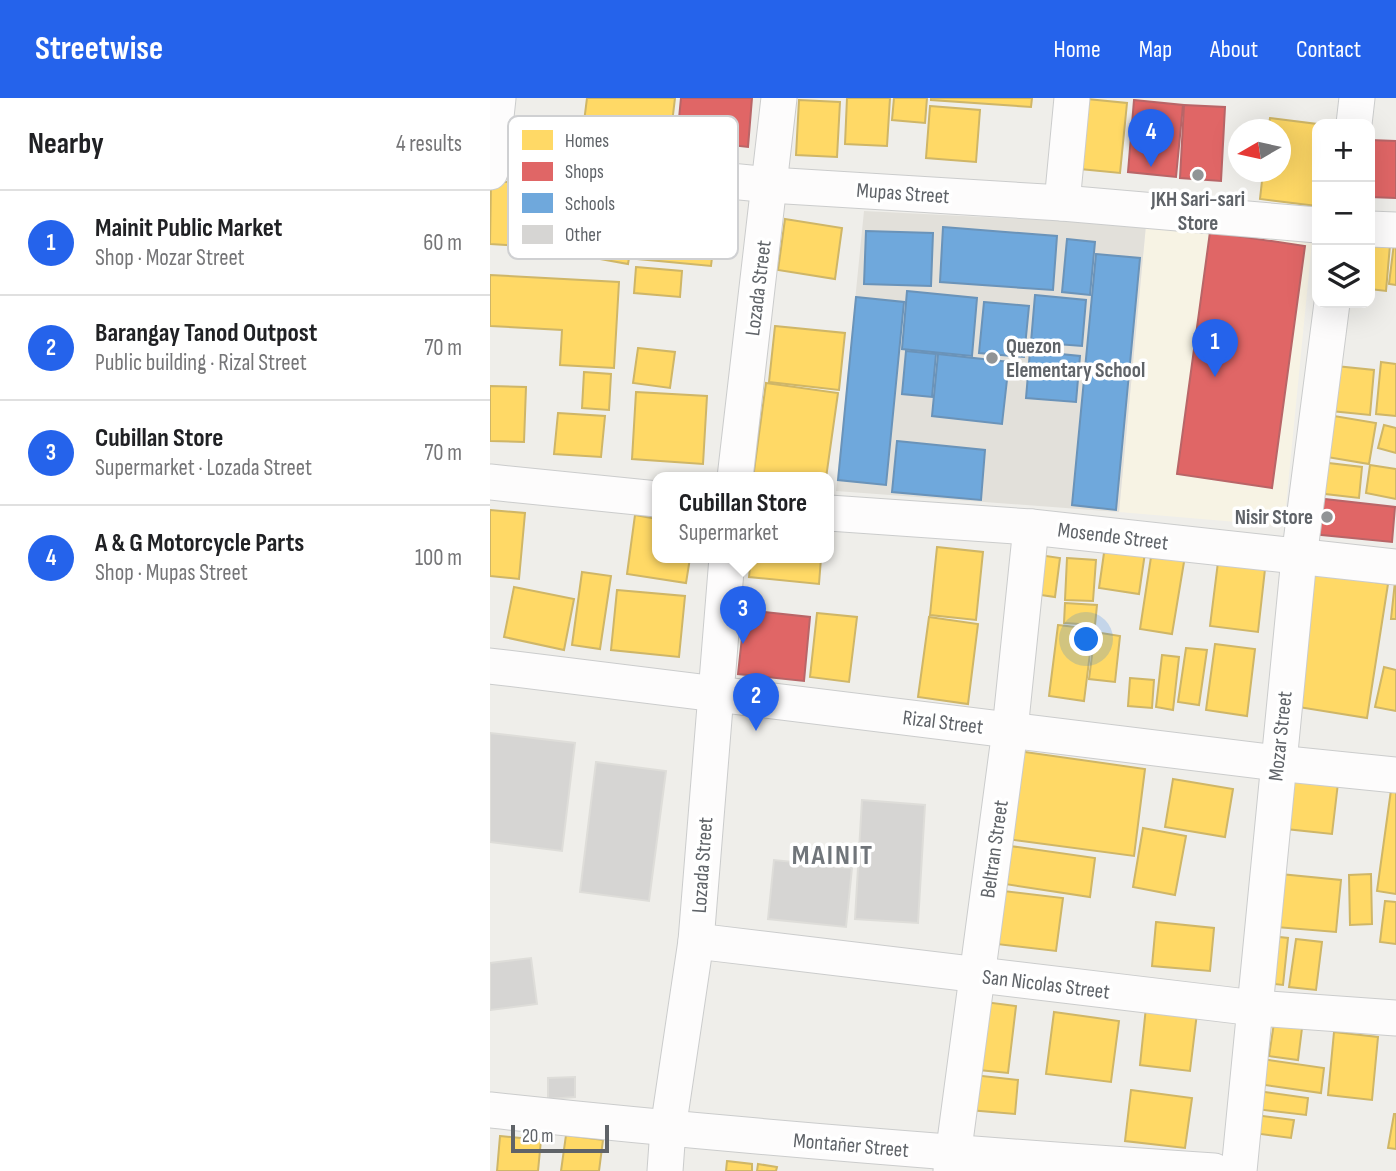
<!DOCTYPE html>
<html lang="en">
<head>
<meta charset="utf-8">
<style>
  body { margin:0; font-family:"Sofia Sans Condensed",sans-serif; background:#f2f2f2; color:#202124 }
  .controls { position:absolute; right:21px; top:21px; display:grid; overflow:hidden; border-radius:14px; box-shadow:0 7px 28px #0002 }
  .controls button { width:63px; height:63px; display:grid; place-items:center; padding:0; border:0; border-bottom:2px solid #e0e0e0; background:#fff; color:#202124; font:35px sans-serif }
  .compass { position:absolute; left:738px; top:21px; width:63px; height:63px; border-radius:50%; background:#fff; box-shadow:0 7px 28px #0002; rotate:261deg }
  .scale { position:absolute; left:21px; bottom:18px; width:98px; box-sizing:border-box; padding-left:7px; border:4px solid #5f6368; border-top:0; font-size:19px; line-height:24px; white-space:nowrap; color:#5f6368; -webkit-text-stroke:5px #fff; paint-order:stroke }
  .you { position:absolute; left:597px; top:542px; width:24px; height:24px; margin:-18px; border:5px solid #fff; border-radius:50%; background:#1a73e8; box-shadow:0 0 0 10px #1a73e833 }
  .badge { display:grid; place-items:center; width:46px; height:46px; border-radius:50%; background:#2563eb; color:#fff; font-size:23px; font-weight:700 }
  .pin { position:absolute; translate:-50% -58px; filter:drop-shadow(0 2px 4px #0008) }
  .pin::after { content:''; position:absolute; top:37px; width:24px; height:21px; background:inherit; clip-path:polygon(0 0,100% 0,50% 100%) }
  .popup { position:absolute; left:162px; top:374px; width:182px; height:91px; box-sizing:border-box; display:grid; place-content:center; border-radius:14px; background:#fff; filter:drop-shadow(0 2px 5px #0005); font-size:23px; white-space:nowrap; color:#757577 }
  .popup b { font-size:26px; color:#202124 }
  .popup::after { content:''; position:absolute; left:50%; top:100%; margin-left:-14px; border:14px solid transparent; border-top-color:#fff }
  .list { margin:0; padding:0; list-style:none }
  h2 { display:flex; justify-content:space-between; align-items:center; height:91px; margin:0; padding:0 28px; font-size:30px }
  h2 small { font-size:23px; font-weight:400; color:#757577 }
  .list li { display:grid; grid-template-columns:46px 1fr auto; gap:21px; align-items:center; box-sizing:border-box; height:105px; padding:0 28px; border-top:2px solid #e0e0e0 }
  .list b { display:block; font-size:26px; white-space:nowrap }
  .list p { margin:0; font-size:23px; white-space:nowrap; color:#757577 }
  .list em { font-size:23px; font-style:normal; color:#757577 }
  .icon { flex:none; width:38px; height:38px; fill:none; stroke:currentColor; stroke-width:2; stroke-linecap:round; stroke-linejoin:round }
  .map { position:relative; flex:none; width:906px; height:1073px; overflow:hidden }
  header { display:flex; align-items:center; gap:42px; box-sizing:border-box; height:98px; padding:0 35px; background:#2563eb; color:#fff }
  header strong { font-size:33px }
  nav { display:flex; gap:38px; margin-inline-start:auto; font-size:24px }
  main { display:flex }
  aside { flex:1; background:#fff }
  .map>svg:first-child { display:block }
</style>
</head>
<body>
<header>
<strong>Streetwise</strong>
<nav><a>Home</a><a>Map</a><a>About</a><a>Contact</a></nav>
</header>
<main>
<aside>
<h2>Nearby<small>4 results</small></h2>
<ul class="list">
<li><span class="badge">1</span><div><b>Mainit Public Market</b><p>Shop · Mozar Street</p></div><em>60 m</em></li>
<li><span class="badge">2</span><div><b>Barangay Tanod Outpost</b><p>Public building · Rizal Street</p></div><em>70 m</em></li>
<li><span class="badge">3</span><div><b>Cubillan Store</b><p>Supermarket · Lozada Street</p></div><em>70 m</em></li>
<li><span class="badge">4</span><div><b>A &amp; G Motorcycle Parts</b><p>Shop · Mupas Street</p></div><em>100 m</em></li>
</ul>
</aside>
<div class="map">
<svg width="906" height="1073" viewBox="0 0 906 1073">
  <rect width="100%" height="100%" fill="#efeeea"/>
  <path fill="#f7f3e4" d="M656 127 822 144 794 428 629 414Z"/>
  <path fill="#e2e0da" d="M374 113 656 127 629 414 346 393Z"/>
  <g fill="#ffd966" stroke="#cfb667" stroke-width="2">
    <path d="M97 0H185L180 42 93 32Z"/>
    <path d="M357 0H400L397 48 355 46Z"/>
    <path d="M404 0H437L435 25 402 22Z"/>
    <path d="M441 0H542L541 9 441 2Z"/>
    <path d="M587 0 637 5 630 75 580 70Z"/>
    <path d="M309 2 350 4 347 59 306 57Z"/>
    <path d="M440 8 490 12 486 64 436 60Z"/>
    <path d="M780 20 827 26V108L770 101 773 74H790V32H778Z"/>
    <path d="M80 71 152 84 138 166 66 153Z"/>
    <path d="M1 83 63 87 59 150 0 146Z"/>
    <path d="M295 121 352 130 345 181 288 172Z"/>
    <path d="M152 126 225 134 221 168 148 161Z"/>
    <path d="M905 137H906V187L899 186Z"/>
    <path d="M880 145 900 147 896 193 880 191Z"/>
    <path d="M146 169 192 173 190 199 144 195Z"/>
    <path d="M0 177 129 184 124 270 70 267 72 232 0 228Z"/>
    <path d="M285 228 355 235 349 292 279 284Z"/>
    <path d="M148 250 185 254 180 290 143 285Z"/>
    <path d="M891 264 906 266V318L886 316Z"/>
    <path d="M836 267 884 272 880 317 831 312Z"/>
    <path d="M94 274 121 276 119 312 92 310Z"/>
    <path d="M276 285 348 295 336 380H263Z"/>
    <path d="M0 288 36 289 34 344 0 343Z"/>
    <path d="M146 294 217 298 213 366 142 361Z"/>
    <path d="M68 315 115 318 111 359 64 356Z"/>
    <path d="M832 316 886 325 879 366 825 357Z"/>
    <path d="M894 327 906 330V355L888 350Z"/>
    <path d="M830 364 872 369 869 400 827 395Z"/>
    <path d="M880 367 906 371V401L876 395Z"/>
    <path d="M0 412 35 415 29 481 0 478Z"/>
    <path d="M145 417 167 421V460H200L196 485 137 476Z"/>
    <path d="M616 441 656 448 649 496 609 490Z"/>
    <path d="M663 446 696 452 682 536 650 531Z"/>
    <path d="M447 449 493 454 486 522 440 517Z"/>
    <path d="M542 456 570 460 565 499 537 495Z"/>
    <path d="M729 456 776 462 768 534 720 528Z"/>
    <path d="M261 460H331L329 486 259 479Z"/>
    <path d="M577 460 606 462 603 503 575 502Z"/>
    <path d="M92 474 121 478 110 551 82 547Z"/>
    <path d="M816 474 898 486 877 620 796 607Z"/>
    <path d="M906 474V521H901Z"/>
    <path d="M24 489 84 501 74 552 14 539Z"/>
    <path d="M127 492 195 498 189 559 121 552Z"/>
    <path d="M575 505 607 507 605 527 574 525Z"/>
    <path d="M327 515 367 519 359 584 320 579Z"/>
    <path d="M439 519 488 526 478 606 428 599Z"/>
    <path d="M568 527 603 531 594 603 559 598Z"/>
    <path d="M605 534 630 538 625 584 599 581Z"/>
    <path d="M725 546 765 551 757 618 716 612Z"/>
    <path d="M696 550 717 552 709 607 688 604Z"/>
    <path d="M672 557 689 559 683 612 666 609Z"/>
    <path d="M894 569 906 572V613L885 609Z"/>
    <path d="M640 580 664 582 662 610 638 608Z"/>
    <path d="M521 652 655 671 644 758 509 740Z"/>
    <path d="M802 680 848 685 842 736 796 731Z"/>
    <path d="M683 681 743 691 735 739 675 729Z"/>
    <path d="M901 692H906V796L887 793Z"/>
    <path d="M653 730 696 738 685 797 643 789Z"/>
    <path d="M520 748 605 760 600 799 515 786Z"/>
    <path d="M780 775 851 782 846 834 775 828Z"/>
    <path d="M881 776 882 826 860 827 859 777Z"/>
    <path d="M505 792 573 800 566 853 498 845Z"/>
    <path d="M895 803 906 804V846L890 844Z"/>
    <path d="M666 824 724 830 720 873 662 868Z"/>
    <path d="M780 838 798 840 793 887 775 885Z"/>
    <path d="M806 841 832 844 826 892 799 889Z"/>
    <path d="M487 903 526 908 518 975 479 971Z"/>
    <path d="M656 909 707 915 700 973 650 967Z"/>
    <path d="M564 914 629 923 621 984 556 976Z"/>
    <path d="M784 925 812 930 808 962 779 958Z"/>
    <path d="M844 934 888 939 882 1002 838 997Z"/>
    <path d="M765 960 834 970 831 995 761 985Z"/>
    <path d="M483 977 528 982 525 1016 479 1012Z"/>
    <path d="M641 992 702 1000 695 1050 635 1043Z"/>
    <path d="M760 992 818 1000 816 1017 758 1010Z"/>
    <path d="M904 1016H906V1051L898 1050Z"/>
    <path d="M765 1017 804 1022 801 1040 763 1035Z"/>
    <path d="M76 1037 113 1042 109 1073H71Z"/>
    <path d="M10 1038 51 1042 48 1073H7Z"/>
    <path d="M237 1063 262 1066V1073H236Z"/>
    <path d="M268 1066 287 1069 286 1073H267Z"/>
  </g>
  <g fill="#e06666" stroke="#b96567" stroke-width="2">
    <path d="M191 0H262L258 49 187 41Z"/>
    <path d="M644 2 693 7 686 79 638 74Z"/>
    <path d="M694 7 735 9 731 83 690 80Z"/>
    <path d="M880 42 906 43V100L880 99Z"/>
    <path d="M720 134 815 148 782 390 687 376Z"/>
    <path d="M826 400 905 409 902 444 822 436Z"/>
    <path d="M255 512 320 519 314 583 248 576Z"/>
  </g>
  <g fill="#6fa8dc" stroke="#6a93b9" stroke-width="2">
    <path d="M453 129 567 138 563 192 450 184Z"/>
    <path d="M376 133 443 135 441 188 374 186Z"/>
    <path d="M577 141 605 144 600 197 572 194Z"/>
    <path d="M606 156 650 160 626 412 582 407Z"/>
    <path d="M417 193 487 200 482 258 412 251Z"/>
    <path d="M545 197 596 202 592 248 541 244Z"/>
    <path d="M366 199 414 204 396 387 348 382Z"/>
    <path d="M494 204 539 208 534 259 489 255Z"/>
    <path d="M416 253 446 256 442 299 412 296Z"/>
    <path d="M540 253 590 258 586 304 536 300Z"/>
    <path d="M448 256 519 264 512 326 442 318Z"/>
    <path d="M407 343 495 352 491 402 402 394Z"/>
  </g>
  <g fill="#d6d5d3" stroke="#deddd9" stroke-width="2">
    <path d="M0 635 85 645 72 753 0 744Z"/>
    <path d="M106 664 176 673 159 803 90 794Z"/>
    <path d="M372 702 435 707 428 825 365 821Z"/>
    <path d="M305 749 347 754 345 769 362 770 356 829 278 821 284 762 303 764Z"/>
    <path d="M41 860 47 906 0 912V865Z"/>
    <path d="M85 979V999L58 1001V980Z"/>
  </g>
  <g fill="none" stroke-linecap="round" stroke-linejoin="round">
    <defs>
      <g id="minor">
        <path d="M864 26 867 0"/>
        <path d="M0 59 280 87 572 105 827 127"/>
        <path d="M0 74 8 0"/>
        <path d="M572 105 582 0"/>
        <path d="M880 131 906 132"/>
        <path d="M245 380 289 0"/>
        <path d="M0 384 167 401"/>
        <path d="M339 415 541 429 906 469"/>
        <path d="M0 568 787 665 906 677"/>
        <path d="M206 843 765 910 906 920"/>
        <path d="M0 1012C241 1038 482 1057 724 1073"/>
        <path d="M175 1073 178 1031 206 843 237 460"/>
        <path d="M461 1073 520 632 541 429"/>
        <path d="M749 1073 809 460 842 205"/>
      </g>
    </defs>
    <use href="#minor" stroke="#cbcccc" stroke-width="37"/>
    <use href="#minor" stroke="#fdfcfc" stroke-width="35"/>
  </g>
  <g fill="#919496" stroke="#fff" stroke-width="2.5">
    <circle cx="708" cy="77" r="7"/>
    <circle cx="502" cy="260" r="7"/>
    <circle cx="837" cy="419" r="7"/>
  </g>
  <g text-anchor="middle" stroke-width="7" stroke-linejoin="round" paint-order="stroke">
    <g font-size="21" fill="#5f6368" stroke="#fff">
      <text transform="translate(413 95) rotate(4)" y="7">Mupas Street</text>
      <text transform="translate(268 190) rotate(-83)" y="7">Lozada Street</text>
      <text transform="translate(623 438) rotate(7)" y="7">Mosende Street</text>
      <text transform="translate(453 624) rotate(7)" y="7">Rizal Street</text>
      <text transform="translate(790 638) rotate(-84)" y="7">Mozar Street</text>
      <text transform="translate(504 751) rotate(-82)" y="7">Beltran Street</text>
      <text transform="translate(212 767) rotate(-86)" y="7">Lozada Street</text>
      <text transform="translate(556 886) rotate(7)" y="7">San Nicolas Street</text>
      <text transform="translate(361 1047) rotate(5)" y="7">Montañer Street</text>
    </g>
    <g font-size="21" font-weight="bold" fill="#5f6368" stroke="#fff">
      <text x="708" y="108">JKH Sari-sari<tspan x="708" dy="24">Store</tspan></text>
      <text x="516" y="255" text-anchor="start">Quezon<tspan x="516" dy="24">Elementary School</tspan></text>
      <text x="823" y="426" text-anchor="end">Nisir Store</text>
    </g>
    <g font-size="28" font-weight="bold" letter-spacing="2" fill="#70757a" stroke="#fff">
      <text x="343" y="766">MAINIT</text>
    </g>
  </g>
  <rect x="18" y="18" width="230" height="143" rx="10" fill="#fff" stroke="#cfd0d2" stroke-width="2"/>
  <rect x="32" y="32" width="31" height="20" fill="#ffd966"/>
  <rect x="32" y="64" width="31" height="19" fill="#e06666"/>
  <rect x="32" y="95" width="31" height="20" fill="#6fa8dc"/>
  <rect x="32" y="127" width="31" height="19" fill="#d6d5d3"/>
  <g font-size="19" fill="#5f6368">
    <text x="75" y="49">Homes</text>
    <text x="75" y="80">Shops</text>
    <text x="75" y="112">Schools</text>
    <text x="75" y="143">Other</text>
  </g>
</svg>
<div class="controls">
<button>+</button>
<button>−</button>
<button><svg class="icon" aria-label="layers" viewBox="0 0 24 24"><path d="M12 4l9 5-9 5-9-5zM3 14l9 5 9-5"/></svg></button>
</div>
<svg class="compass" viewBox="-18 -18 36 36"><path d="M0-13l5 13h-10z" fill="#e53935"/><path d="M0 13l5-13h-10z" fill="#757577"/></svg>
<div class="scale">20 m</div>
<div class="you"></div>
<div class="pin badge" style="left:725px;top:279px">1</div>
<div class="pin badge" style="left:266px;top:633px">2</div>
<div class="pin badge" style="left:253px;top:546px">3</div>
<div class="popup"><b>Cubillan Store</b>Supermarket</div>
<div class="pin badge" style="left:661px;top:69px">4</div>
</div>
</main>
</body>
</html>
